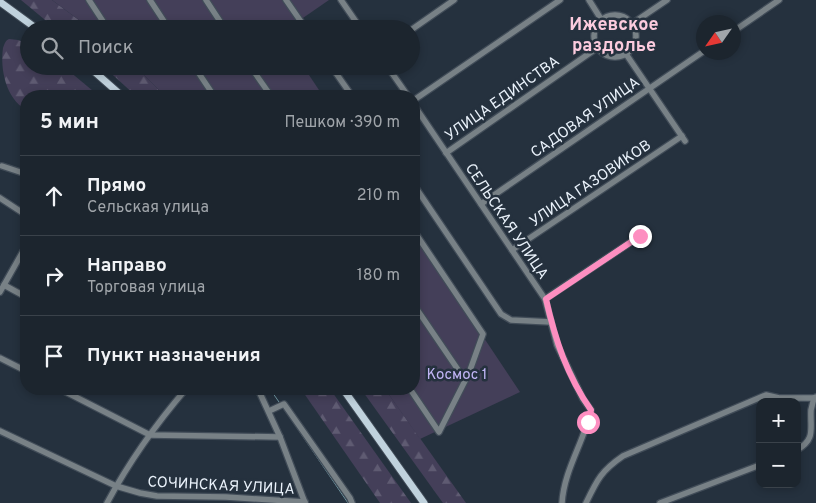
<!DOCTYPE html>
<html lang="ru">
<head>
<meta charset="utf-8">
<style>
  body { margin:0; font-family:Overpass,sans-serif; background:#29313a; color:#f1f3f6 }
  .controls { position:absolute; right:15px; bottom:15px; display:grid; overflow:hidden; border-radius:10px; box-shadow:0 2px 8px #0003 }
  .controls button { width:45px; height:45px; display:grid; place-items:center; padding:0; border:0; border-bottom:1px solid #3a424a; background:#1c252e; color:#f1f3f6; font:25px sans-serif }
  .compass { position:absolute; left:696px; top:15px; width:45px; height:45px; border-radius:50%; background:#1c252e; box-shadow:0 2px 8px #0003; rotate:236deg }
  .stop { position:absolute; width:15px; height:15px; margin:-11px; border:4px solid #fd8ec0; border-radius:50%; background:#fff }
  .stop.end { background:#fd8ec0; border-color:#fff; box-shadow:0 1px 5px #0008 }
  .list { margin:0; padding:0; list-style:none }
  h2 { display:flex; justify-content:space-between; align-items:center; height:65px; margin:0; padding:0 20px; font-size:21px }
  h2 small { font-size:16px; font-weight:400; color:#a0a5aa }
  .list li { display:grid; grid-template-columns:32px 1fr auto; gap:15px; align-items:center; box-sizing:border-box; height:80px; padding:0 20px; border-top:1px solid #3a424a }
  .list b { display:block; font-size:19px; white-space:nowrap }
  .list p { margin:0; font-size:16px; white-space:nowrap; color:#a0a5aa }
  .list em { font-size:16px; font-style:normal; color:#a0a5aa }
  .icon { flex:none; width:28px; height:28px; fill:none; stroke:currentColor; stroke-width:2; stroke-linecap:round; stroke-linejoin:round }
  .map { position:relative; flex:none; width:816px; height:503px; overflow:hidden }
  .search { position:absolute; background:#1c252e; box-shadow:0 2px 8px #0003; left:20px; top:20px; width:400px; height:55px; display:flex; align-items:center; gap:12px; box-sizing:border-box; padding:0 18px; border-radius:28px; color:#a0a5aa; font-size:19px }
  .panel { position:absolute; background:#1c252e; box-shadow:0 2px 8px #0003; left:20px; top:90px; width:400px; height:305px; border-radius:20px }
  .map>svg:first-child { display:block }
</style>
</head>
<body>
<div class="map">
<svg width="816" height="503" viewBox="0 0 816 503">
  <defs>
    <pattern id="forest-firs" width="22" height="20" patternUnits="userSpaceOnUse" patternTransform="scale(1.25)"><rect width="22" height="20" fill="#443f59"/><path d="M5 1l3.5 6h-7zM16 11l3.5 6h-7z" fill="#5f5b72"/></pattern>
  </defs>
  <rect width="100%" height="100%" fill="#25313e"/>
  <g fill="url(#forest-firs)">
    <path d="M21 0H52L91 29H56Z"/>
    <path d="M9 39 18 40 29 44V66H63L99 96H26V110C6 98 0 70 3 48 5 43 5 41 9 39Z"/>
    <path d="M103 66H135L165 96H136Z"/>
    <path d="M301 389H330L411 503H380Z"/>
    <path d="M361 389H385L466 503H443Z"/>
  </g>
  <g fill="#443f59">
    <path d="M52 0H329L287 29H91Z"/>
    <path d="M135 66H303L323 96H165Z"/>
    <path d="M414 233 520 392 420 439 385 389H414Z"/>
  </g>
  <g fill="none" stroke-linecap="round" stroke-linejoin="round">
    <g stroke="#7199a4" stroke-width="1">
      <path d="M270 389 279 402"/>
      <path d="M287 413 348 503"/>
    </g>
    <defs>
      <g id="minor">
        <path d="M89 0 106 26"/>
        <path d="M150 0 169 29"/>
        <path d="M206 0 225 29"/>
        <path d="M286 0 306 29"/>
        <path d="M341 0 361 29"/>
        <path d="M589 0 601 19"/>
        <circle cx="615" cy="36" r="21"/>
        <path d="M633 23 667 0"/>
        <path d="M411 30 454 0"/>
        <path d="M734 31 779 0"/>
        <path d="M626 54 685 141"/>
        <path d="M194 66 214 96"/>
        <path d="M250 66 271 96"/>
        <path d="M331 66 352 96"/>
        <path d="M387 66 408 96"/>
        <path d="M414 100 560 0"/>
        <path d="M414 105 545 299 557 345 583 399 591 410C584 442 564 470 562 503"/>
        <path d="M446 153 597 48"/>
        <path d="M2 166 26 174"/>
        <path d="M414 185 501 314 511 320 551 322"/>
        <path d="M0 198 26 215"/>
        <path d="M481 204 704 51"/>
        <path d="M512 250 682 136"/>
        <path d="M4 285 26 297"/>
        <path d="M0 292 26 246"/>
        <path d="M545 299 640 236"/>
        <path d="M414 305 465 380"/>
        <path d="M0 358 26 371"/>
        <path d="M60 389 150 435 280 437"/>
        <path d="M258 389 280 437 305 503"/>
        <path d="M410 389 439 432 469 373 483 334 414 231"/>
        <path d="M269 411 284 404 350 498 352 503"/>
        <path d="M0 431 116 486 140 493 157 496 226 497 305 502"/>
        <path d="M797 450C816 439 810 429 811 410 812 406 813 402 814 398L816 397"/>
        <path d="M107 503C129 462 156 424 186 389"/>
        <path d="M586 503C597 480 601 471 623 456L766 395 779 398H814"/>
        <path d="M660 503 760 465"/>
      </g>
      <g id="major">
        <path d="M0 2 37 29"/>
        <path d="M88 66 122 96"/>
        <path d="M343 389 424 503"/>
      </g>
    </defs>
    <use href="#minor" stroke="#414c58" stroke-width="8"/>
    <use href="#major" stroke="#414c58" stroke-width="9"/>
    <use href="#minor" stroke="#788186" stroke-width="5.5"/>
    <use href="#major" stroke="#c0d2dd" stroke-width="7"/>
  </g>
  <g fill="none" stroke-linecap="round" stroke-linejoin="round">
    <path stroke="#fd8ec0" stroke-width="6" d="M588 422 591 410C567 376 555 339 546 299L640 236"/>
  </g>
  <g text-anchor="middle" stroke-width="5" stroke-linejoin="round" paint-order="stroke">
    <g font-size="15" fill="#eaf2fb" stroke="#25313e">
      <text transform="translate(502 98) rotate(-35)" y="5">УЛИЦА ЕДИНСТВА</text>
      <text transform="translate(585 117) rotate(-35)" y="5">САДОВАЯ УЛИЦА</text>
      <text transform="translate(590 183) rotate(-34)" y="5">УЛИЦА ГАЗОВИКОВ</text>
      <text transform="translate(507 221) rotate(56)" y="5">СЕЛЬСКАЯ УЛИЦА</text>
      <text transform="translate(221 485) rotate(3)" y="5">СОЧИНСКАЯ УЛИЦА</text>
    </g>
    <g font-size="15" fill="#c1b5f5" stroke="#25313e">
      <text x="457" y="379">Космос 1</text>
    </g>
    <g font-size="18" font-weight="bold" fill="#fccbde" stroke="#25313e">
      <text x="614" y="30">Ижевское<tspan x="614" dy="21">раздолье</tspan></text>
    </g>
  </g>
</svg>
<div class="controls">
<button>+</button>
<button>−</button>
</div>
<svg class="compass" viewBox="-18 -18 36 36"><path d="M0-13l5 13h-10z" fill="#e53935"/><path d="M0 13l5-13h-10z" fill="#a0a5aa"/></svg>
<div class="stop" style="left:588px;top:422px"></div>
<div class="stop end" style="left:640px;top:236px"></div>
<div class="search"><svg class="icon" aria-label="search" viewBox="0 0 24 24"><circle cx="10" cy="10" r="6"/><path d="M15 15l6 6"/></svg>Поиск</div>
<section class="panel">
<h2>5 мин<small>Пешком · 390 m</small></h2>
<ul class="list">
<li><svg class="icon" aria-label="ahead" viewBox="0 0 24 24"><path d="M12 20V5M6 11l6-6 6 6"/></svg><div><b>Прямо</b><p>Сельская улица</p></div><em>210 m</em></li>
<li><svg class="icon" aria-label="right" viewBox="0 0 24 24"><path d="M7 20v-9h11M14 6l5 5-5 5"/></svg><div><b>Направо</b><p>Торговая улица</p></div><em>180 m</em></li>
<li><svg class="icon" aria-label="arrive" viewBox="0 0 24 24"><path d="M6 21V4h12l-3 4 3 4H6"/></svg><div><b>Пункт назначения</b></div></li>
</ul>
</section>
</div>
</body>
</html>
